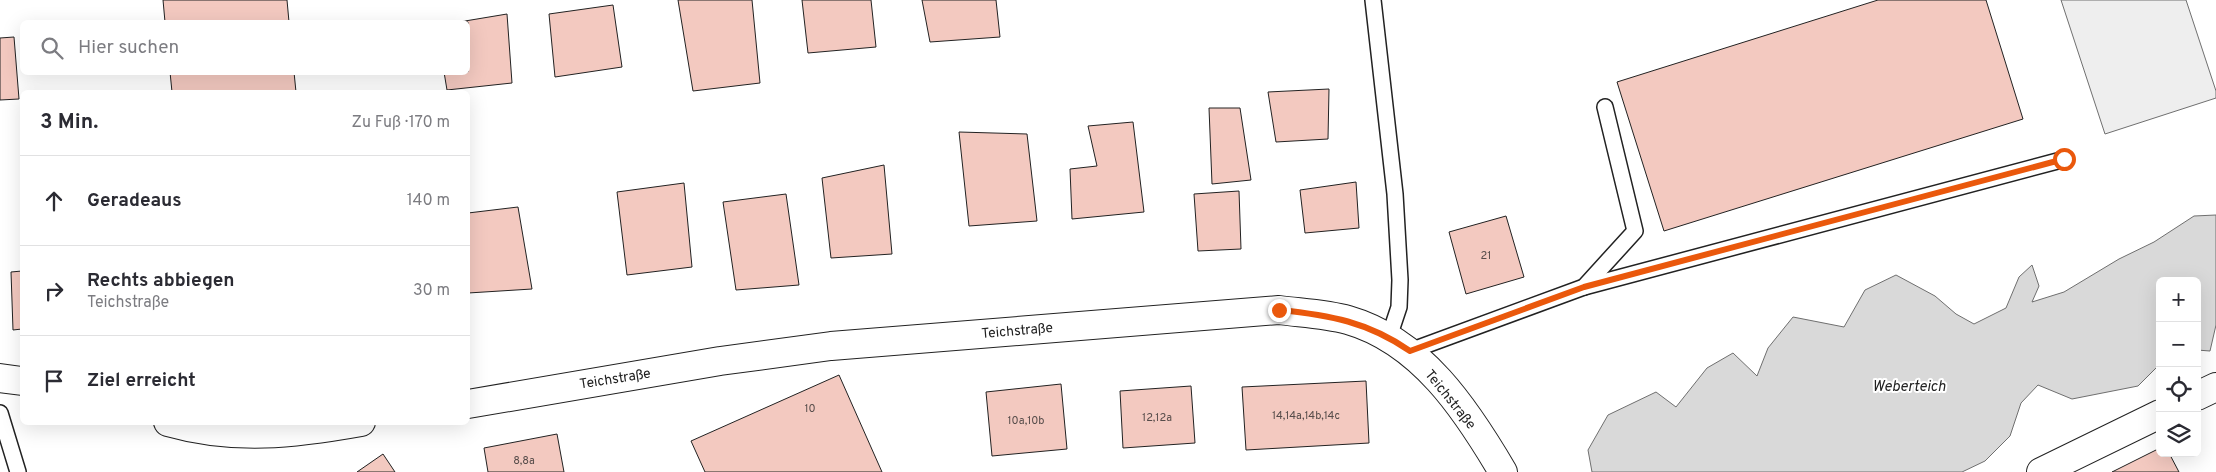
<!DOCTYPE html>
<html lang="de">
<head>
<meta charset="utf-8">
<style>
  body { margin:0; font-family:Overpass,sans-serif; background:#f7f7f7; color:#2b2b33 }
  .controls { position:absolute; right:15px; bottom:15px; display:grid; overflow:hidden; border-radius:8px; box-shadow:0 5px 20px #0002 }
  .controls button { width:45px; height:45px; display:grid; place-items:center; padding:0; border:0; border-bottom:1px solid #e1e1e2; background:#fff; color:#2b2b33; font:25px sans-serif }
  .stop { position:absolute; width:15px; height:15px; margin:-11px; border:4px solid #ea580c; border-radius:50%; background:#fff }
  .stop.end { background:#ea580c; border-color:#fff; box-shadow:0 1px 5px #0008 }
  .list { margin:0; padding:0; list-style:none }
  h2 { display:flex; justify-content:space-between; align-items:center; height:65px; margin:0; padding:0 20px; font-size:21px }
  h2 small { font-size:16px; font-weight:400; color:#7c7c81 }
  .list li { display:grid; grid-template-columns:32px 1fr auto; gap:15px; align-items:center; box-sizing:border-box; height:90px; padding:0 20px; border-top:1px solid #e1e1e2 }
  .list b { display:block; font-size:19px; white-space:nowrap }
  .list p { margin:0; font-size:16px; white-space:nowrap; color:#7c7c81 }
  .list em { font-size:16px; font-style:normal; color:#7c7c81 }
  .icon { flex:none; width:28px; height:28px; fill:none; stroke:currentColor; stroke-width:2; stroke-linecap:round; stroke-linejoin:round }
  .map { position:relative; flex:none; width:2216px; height:472px; overflow:hidden }
  .search { position:absolute; background:#fff; box-shadow:0 5px 20px #0002; left:20px; top:20px; width:450px; height:55px; display:flex; align-items:center; gap:12px; box-sizing:border-box; padding:0 18px; border-radius:8px; color:#7c7c81; font-size:19px }
  .panel { position:absolute; background:#fff; box-shadow:0 5px 20px #0002; left:20px; top:90px; width:450px; height:335px; border-radius:8px }
  .map>svg:first-child { display:block }
</style>
</head>
<body>
<div class="map">
<svg width="2216" height="472" viewBox="0 0 2216 472">
  <rect width="100%" height="100%" fill="#fff"/>
  <path fill="#eee" stroke="#6f6f6f" d="M2061 0H2186L2216 91V98L2105 134Z"/>
  <path fill="#d9d9d9" stroke="#6f6f6f" d="M2216 215V325L2210 351 2197 350V281H2160V364L2138 386 2072 399 2038 385 2021 403 2010 436 1985 461 1962 472H1592L1588 450 1608 415 1656 392 1676 407 1707 368 1733 353 1757 376 1768 348 1793 317 1844 327 1865 290 1896 275 1935 296 1956 314 1974 324 2006 308 2019 277 2032 265 2039 286 2032 302 2064 292 2119 259 2154 242 2194 216Z"/>
  <g fill="#f3c9c0" stroke="#222">
    <path d="M163 0H287L289 22H165Z"/>
    <path d="M678 0H752L760 83 693 91Z"/>
    <path d="M802 0H871L876 47 808 53Z"/>
    <path d="M922 0H996L1000 37 930 42Z"/>
    <path d="M1878 0H1986L2023 119 1664 231 1617 82Z"/>
    <path d="M613 5 622 67 555 77 549 14Z"/>
    <path d="M507 14 512 83 447 90 444 72H468V22H459Z"/>
    <path d="M14 37 19 99 0 100V38Z"/>
    <path d="M170 72H294L296 92H172Z"/>
    <path d="M1329 89 1328 139 1276 142 1268 92Z"/>
    <path d="M1209 108H1240L1251 180 1212 184Z"/>
    <path d="M1133 122 1144 212 1072 219 1070 169 1097 166 1088 126Z"/>
    <path d="M959 132 1027 134 1037 221 969 226Z"/>
    <path d="M884 165 892 254 831 258 822 178Z"/>
    <path d="M1356 182 1359 228 1305 233 1300 190Z"/>
    <path d="M684 183 692 267 627 275 617 192Z"/>
    <path d="M1239 191 1241 249 1198 251 1194 194Z"/>
    <path d="M786 194 799 285 736 290 723 202Z"/>
    <path d="M518 207 532 289 468 293V213Z"/>
    <path d="M1506 216 1524 277 1466 294 1449 232Z"/>
    <path d="M22 271V329L13 330 11 272Z"/>
    <path d="M839 375 882 472H705L691 441Z"/>
    <path d="M1366 381 1369 443 1246 450 1242 387Z"/>
    <path d="M1061 384 1067 449 992 456 986 392Z"/>
    <path d="M1191 386 1195 443 1123 448 1120 391Z"/>
    <path d="M557 434 564 472H488L484 448Z"/>
    <path d="M2160 448V453H2169L2179 472H2112Z"/>
    <path d="M383 454 395 472H357Z"/>
  </g>
  <g fill="none" stroke-linecap="round" stroke-linejoin="round">
    <defs>
      <g id="service">
        <path d="M1373 0 1395 194 1400 280 1399 307 1389 337"/>
        <path d="M1584 287 2065 159"/>
        <path d="M1410 351 1584 287 1635 231 1605 107"/>
        <path d="M0 413 18 472"/>
      </g>
      <g id="minor">
        <path d="M0 378 22 381"/>
        <path d="M2197 396 2216 387"/>
        <path d="M468 404 720 361 831 346 1279 310C1302 313 1326 314 1348 320 1421 341 1466 409 1503 472"/>
        <path d="M168 422C235 441 294 434 361 422"/>
        <path d="M2041 472 2160 414"/>
      </g>
    </defs>
    <use href="#service" stroke="#222" stroke-width="18"/>
    <use href="#minor" stroke="#222" stroke-width="30"/>
    <use href="#service" stroke="#fff" stroke-width="15"/>
    <use href="#minor" stroke="#fff" stroke-width="28"/>
  </g>
  <g fill="none" stroke-linecap="round" stroke-linejoin="round">
    <path stroke="#ea580c" stroke-width="6" d="M1279 310C1330 315 1368 322 1410 351L1584 287 2064 159"/>
  </g>
  <g text-anchor="middle" stroke-width="4" stroke-linejoin="round" paint-order="stroke">
    <g font-size="11" fill="#564c4a">
      <text x="1486" y="259">21</text>
      <text x="810" y="412">10</text>
      <text x="1306" y="419">14,14a,14b,14c</text>
      <text x="1157" y="421">12,12a</text>
      <text x="1026" y="424">10a,10b</text>
      <text x="524" y="464">8,8a</text>
    </g>
    <g font-size="14" fill="#222" stroke="#fff">
      <text transform="translate(1017 330) rotate(-5)" y="5">Teichstraße</text>
      <text transform="translate(615 378) rotate(-9)" y="5">Teichstraße</text>
      <text transform="translate(1451 399) rotate(51)" y="5">Teichstraße</text>
    </g>
    <g font-size="15" font-style="italic" fill="#222" stroke="#fff">
      <text x="1909" y="391">Weberteich</text>
    </g>
  </g>
</svg>
<div class="controls">
<button>+</button>
<button>−</button>
<button><svg class="icon" aria-label="locate" viewBox="0 0 24 24"><circle cx="12" cy="12" r="6"/><path d="M12 2v4M12 18v4M2 12h4M18 12h4"/></svg></button>
<button><svg class="icon" aria-label="layers" viewBox="0 0 24 24"><path d="M12 4l9 5-9 5-9-5zM3 14l9 5 9-5"/></svg></button>
</div>
<div class="stop" style="left:2064px;top:159px"></div>
<div class="stop end" style="left:1279px;top:310px"></div>
<div class="search"><svg class="icon" aria-label="search" viewBox="0 0 24 24"><circle cx="10" cy="10" r="6"/><path d="M15 15l6 6"/></svg>Hier suchen</div>
<section class="panel">
<h2>3 Min.<small>Zu Fuß · 170 m</small></h2>
<ul class="list">
<li><svg class="icon" aria-label="ahead" viewBox="0 0 24 24"><path d="M12 20V5M6 11l6-6 6 6"/></svg><div><b>Geradeaus</b></div><em>140 m</em></li>
<li><svg class="icon" aria-label="right" viewBox="0 0 24 24"><path d="M7 20v-9h11M14 6l5 5-5 5"/></svg><div><b>Rechts abbiegen</b><p>Teichstraße</p></div><em>30 m</em></li>
<li><svg class="icon" aria-label="arrive" viewBox="0 0 24 24"><path d="M6 21V4h12l-3 4 3 4H6"/></svg><div><b>Ziel erreicht</b></div></li>
</ul>
</section>
</div>
</body>
</html>
